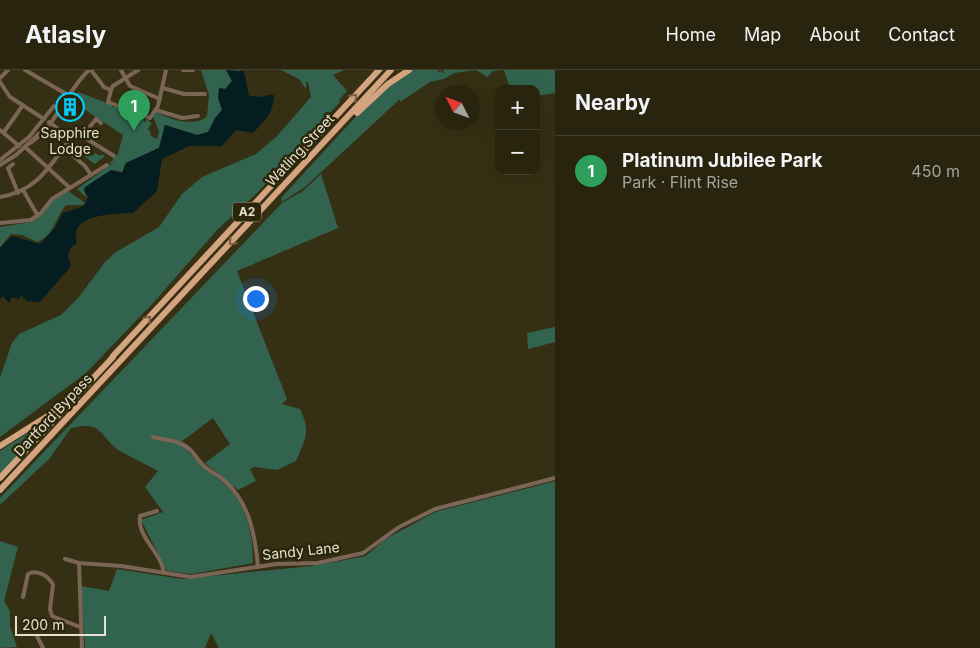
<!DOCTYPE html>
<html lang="en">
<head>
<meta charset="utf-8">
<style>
  body { margin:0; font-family:Inter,sans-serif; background:#34301c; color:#f1f3f6 }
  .controls { position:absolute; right:15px; top:15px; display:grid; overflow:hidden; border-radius:10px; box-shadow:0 5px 20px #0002 }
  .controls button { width:45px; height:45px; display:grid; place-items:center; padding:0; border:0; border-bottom:1px solid #44412e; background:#28240e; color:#f1f3f6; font:25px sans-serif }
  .compass { position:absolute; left:435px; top:15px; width:45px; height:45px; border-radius:50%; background:#28240e; box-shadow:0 5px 20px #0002; rotate:312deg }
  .scale { position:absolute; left:15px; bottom:12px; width:91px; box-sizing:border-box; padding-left:5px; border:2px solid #e4e1d1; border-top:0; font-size:14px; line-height:18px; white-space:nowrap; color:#e4e1d1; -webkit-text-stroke:4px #2b2609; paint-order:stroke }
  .you { position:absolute; left:255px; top:228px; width:18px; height:18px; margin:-12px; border:4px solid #fff; border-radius:50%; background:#1a73e8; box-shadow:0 0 0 8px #1a73e833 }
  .badge { display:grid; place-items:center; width:32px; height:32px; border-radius:50%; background:#d93025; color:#fff; font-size:16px; font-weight:700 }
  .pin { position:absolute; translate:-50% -41px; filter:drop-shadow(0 1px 2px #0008) }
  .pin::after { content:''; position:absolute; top:26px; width:18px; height:15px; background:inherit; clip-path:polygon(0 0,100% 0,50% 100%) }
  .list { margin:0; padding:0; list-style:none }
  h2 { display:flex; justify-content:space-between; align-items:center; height:65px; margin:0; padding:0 20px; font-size:21px }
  h2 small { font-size:16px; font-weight:400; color:#a5a49e }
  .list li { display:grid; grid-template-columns:32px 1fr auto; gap:15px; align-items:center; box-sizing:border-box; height:70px; padding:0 20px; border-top:1px solid #44412e }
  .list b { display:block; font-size:19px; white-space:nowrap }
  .list p { margin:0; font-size:16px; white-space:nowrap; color:#a5a49e }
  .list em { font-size:16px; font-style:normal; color:#a5a49e }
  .map { position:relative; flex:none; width:555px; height:578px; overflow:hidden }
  header { display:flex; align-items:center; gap:30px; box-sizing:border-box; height:70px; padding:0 25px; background:#28240e; border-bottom:1px solid #44412e }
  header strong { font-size:24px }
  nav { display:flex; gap:28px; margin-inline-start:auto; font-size:18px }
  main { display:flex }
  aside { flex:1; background:#28240e }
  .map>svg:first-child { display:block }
</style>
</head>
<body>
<header>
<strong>Atlasly</strong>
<nav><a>Home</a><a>Map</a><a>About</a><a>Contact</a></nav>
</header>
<main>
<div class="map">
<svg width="555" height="578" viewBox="0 0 555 578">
  <rect width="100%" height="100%" fill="#353013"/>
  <g fill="#31634e">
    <path d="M201 0H240L235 38 224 20 220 17 218 28 222 40 208 62 197 65 165 55 159 78 126 93 122 102 114 100 84 120 87 128 77 119 116 91 108 95 118 84 123 65 72 31 78 22 112 35V37H117L126 43 127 41 140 47 145 52 147 49 153 55 151 54 148 59 151 63 150 65 157 69 159 62 153 46 156 42C168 49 196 58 207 46L209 25Z"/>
    <path d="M281 0H344L333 5 347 21 339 30 340 32 256 124 217 160 154 232 86 303 0 367V307L12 273 19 264 61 245 79 227 105 192 116 182 159 157 182 124 202 107 256 84 277 66 311 27 308 12H306V19L299 9Z"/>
    <path d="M412 0H439L437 3 441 1 445 4 443 0H501L493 1 487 7 476 0 454 3 444 9 430 12 400 32V29L305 117 282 132 281 128 372 29Z"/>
    <path d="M504 0H555V23L536 26V19H510Z"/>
    <path d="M77 73 82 76H85L83 80 93 86 95 83 100 86 102 84 105 86 95 94 84 86 86 83 84 81 81 84 78 79 73 83 70 81Z"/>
    <path d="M321 104 338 158 237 201 287 329 282 334 300 339C311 362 306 367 296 391L277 400 255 397 250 399 256 411 238 420 205 393 230 374 213 348 181 372C195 391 209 400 226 415 247 435 253 465 253 493L192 504 167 501 141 450 163 442 145 417 158 401C146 394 132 388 120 381 99 367 104 350 71 358L49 389 0 435V428L282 133 303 121Z"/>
    <path d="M68 121 85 133 82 135H66C55 148 54 166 37 172L22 165 11 164 0 177V157L32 152 39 147 53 130Z"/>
    <path d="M555 257V272L528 279 527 263Z"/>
    <path d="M52 347 48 353 0 404V381Z"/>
    <path d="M555 411V578H219L211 563 205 578H85L81 516 109 521 117 499 182 509 312 496 366 486 384 470 435 442Z"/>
    <path d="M0 471 18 477 4 531 10 541V556L17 577 0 578Z"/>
  </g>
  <path fill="#031d21" d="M226 0 244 1 249 26 263 27 267 25H274C273 44 266 49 253 63L236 60 222 76H189L162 89 157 121 133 143C118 144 81 143 76 162 75 166 77 170 76 174L70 178 68 186 71 196 40 232 27 231 21 225 19 229 12 227 9 233 3 226 0 229V178L12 166 40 174 55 158 63 143 84 136 88 127 84 120 85 117 111 100 122 103 126 93 159 78 165 55 197 65 208 62 215 48 222 40 218 28 219 18 225 19 232 11Z"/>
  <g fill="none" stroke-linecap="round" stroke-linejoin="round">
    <g stroke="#7b6556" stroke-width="4">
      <path d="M25 0 68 25"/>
      <path d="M91 0 104 17 111 20 113 16 138 0"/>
      <path d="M121 0 130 16 160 29"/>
      <path d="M183 0H193"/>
      <path d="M0 8 8 0"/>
      <path d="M0 12 10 27 44 49"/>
      <path d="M163 18 184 24H205"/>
      <path d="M111 20 108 32 150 48 158 36 166 0"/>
      <path d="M156 40 182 48 198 46"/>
      <path d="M49 52 71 68 76 64H79L114 86"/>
      <path d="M0 60 19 76"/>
      <path d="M4 62 23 35"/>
      <path d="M82 67 96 49 101 53"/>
      <path d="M28 74C55 59 66 21 89 0"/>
      <path d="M25 77 70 118"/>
      <path d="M64 78 85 96 91 105"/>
      <path d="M0 90 29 67 54 36"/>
      <path d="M13 94 8 98 18 123"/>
      <path d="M0 95 16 85 42 61"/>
      <path d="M23 120 38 146"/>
      <path d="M0 127C38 121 49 96 71 68"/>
      <path d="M0 153 31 150 41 143 52 129 107 95"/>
      <path d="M153 367C162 370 171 369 179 373 191 377 194 385 201 393 208 401 219 405 226 412 250 435 255 465 258 497"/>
      <path d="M157 441 140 446C137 468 162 483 164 503"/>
      <path d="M65 489 79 493 121 496 191 507 276 494 318 493 363 483 399 457 435 439 555 408"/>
      <path d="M79 493 82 578"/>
      <path d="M23 527 28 504C37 499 49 506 53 515L50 539 52 546 80 557"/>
      <path d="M37 566 43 578"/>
    </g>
    <g stroke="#d4a480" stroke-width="6">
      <path d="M357 43 388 14 409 0"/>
      <path d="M113 286 379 0"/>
      <path d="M0 376 46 347 76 322"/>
      <path d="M0 408 113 287"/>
      <path d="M0 420 391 0"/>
    </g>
  </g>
  <defs><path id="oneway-chevron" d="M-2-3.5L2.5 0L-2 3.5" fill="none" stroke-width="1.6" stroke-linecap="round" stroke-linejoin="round" transform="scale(1.25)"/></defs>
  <g stroke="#775f3f">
    <use href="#oneway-chevron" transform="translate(354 27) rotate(-47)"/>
    <use href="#oneway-chevron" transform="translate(232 172) rotate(133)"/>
    <use href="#oneway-chevron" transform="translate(148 249) rotate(-47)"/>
  </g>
  <defs>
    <symbol id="building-ring" viewBox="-11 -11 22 22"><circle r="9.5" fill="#2b2609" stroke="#06cbf9" stroke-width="1.5"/><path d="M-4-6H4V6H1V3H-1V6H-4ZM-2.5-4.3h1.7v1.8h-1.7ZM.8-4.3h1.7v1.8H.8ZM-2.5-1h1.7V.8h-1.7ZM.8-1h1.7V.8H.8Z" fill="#06cbf9"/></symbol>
  </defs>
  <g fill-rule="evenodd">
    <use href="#building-ring" x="54" y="21" width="32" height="32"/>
  </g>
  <g text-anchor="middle" stroke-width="5" stroke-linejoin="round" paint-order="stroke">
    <rect fill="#2b2609" stroke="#aca995" stroke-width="1" x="233" y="132.5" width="28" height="19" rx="4"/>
    <g font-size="12" font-weight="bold" fill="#e4e1d1">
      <text x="247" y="146">A2</text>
    </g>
    <g font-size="14" fill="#e4e1d1" stroke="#2b2609">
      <text x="70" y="68">Sapphire<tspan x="70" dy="16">Lodge</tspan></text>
    </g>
    <g font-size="14" fill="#e4e1d1" stroke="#2b2609">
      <text transform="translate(300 80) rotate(-47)" y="5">Watling Street</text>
      <text transform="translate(53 345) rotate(-47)" y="5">Dartford Bypass</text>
      <text transform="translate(301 481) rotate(-6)" y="5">Sandy Lane</text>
    </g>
  </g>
</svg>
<div class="controls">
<button>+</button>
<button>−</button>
</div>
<svg class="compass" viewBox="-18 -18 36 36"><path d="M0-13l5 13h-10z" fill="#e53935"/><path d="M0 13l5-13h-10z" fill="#a5a49e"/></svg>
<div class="scale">200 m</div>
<div class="you"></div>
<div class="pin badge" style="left:134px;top:61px;background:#2e9e5b">1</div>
</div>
<aside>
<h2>Nearby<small></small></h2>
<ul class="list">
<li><span class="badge" style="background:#2e9e5b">1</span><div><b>Platinum Jubilee Park</b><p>Park · Flint Rise</p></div><em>450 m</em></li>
</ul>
</aside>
</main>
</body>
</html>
